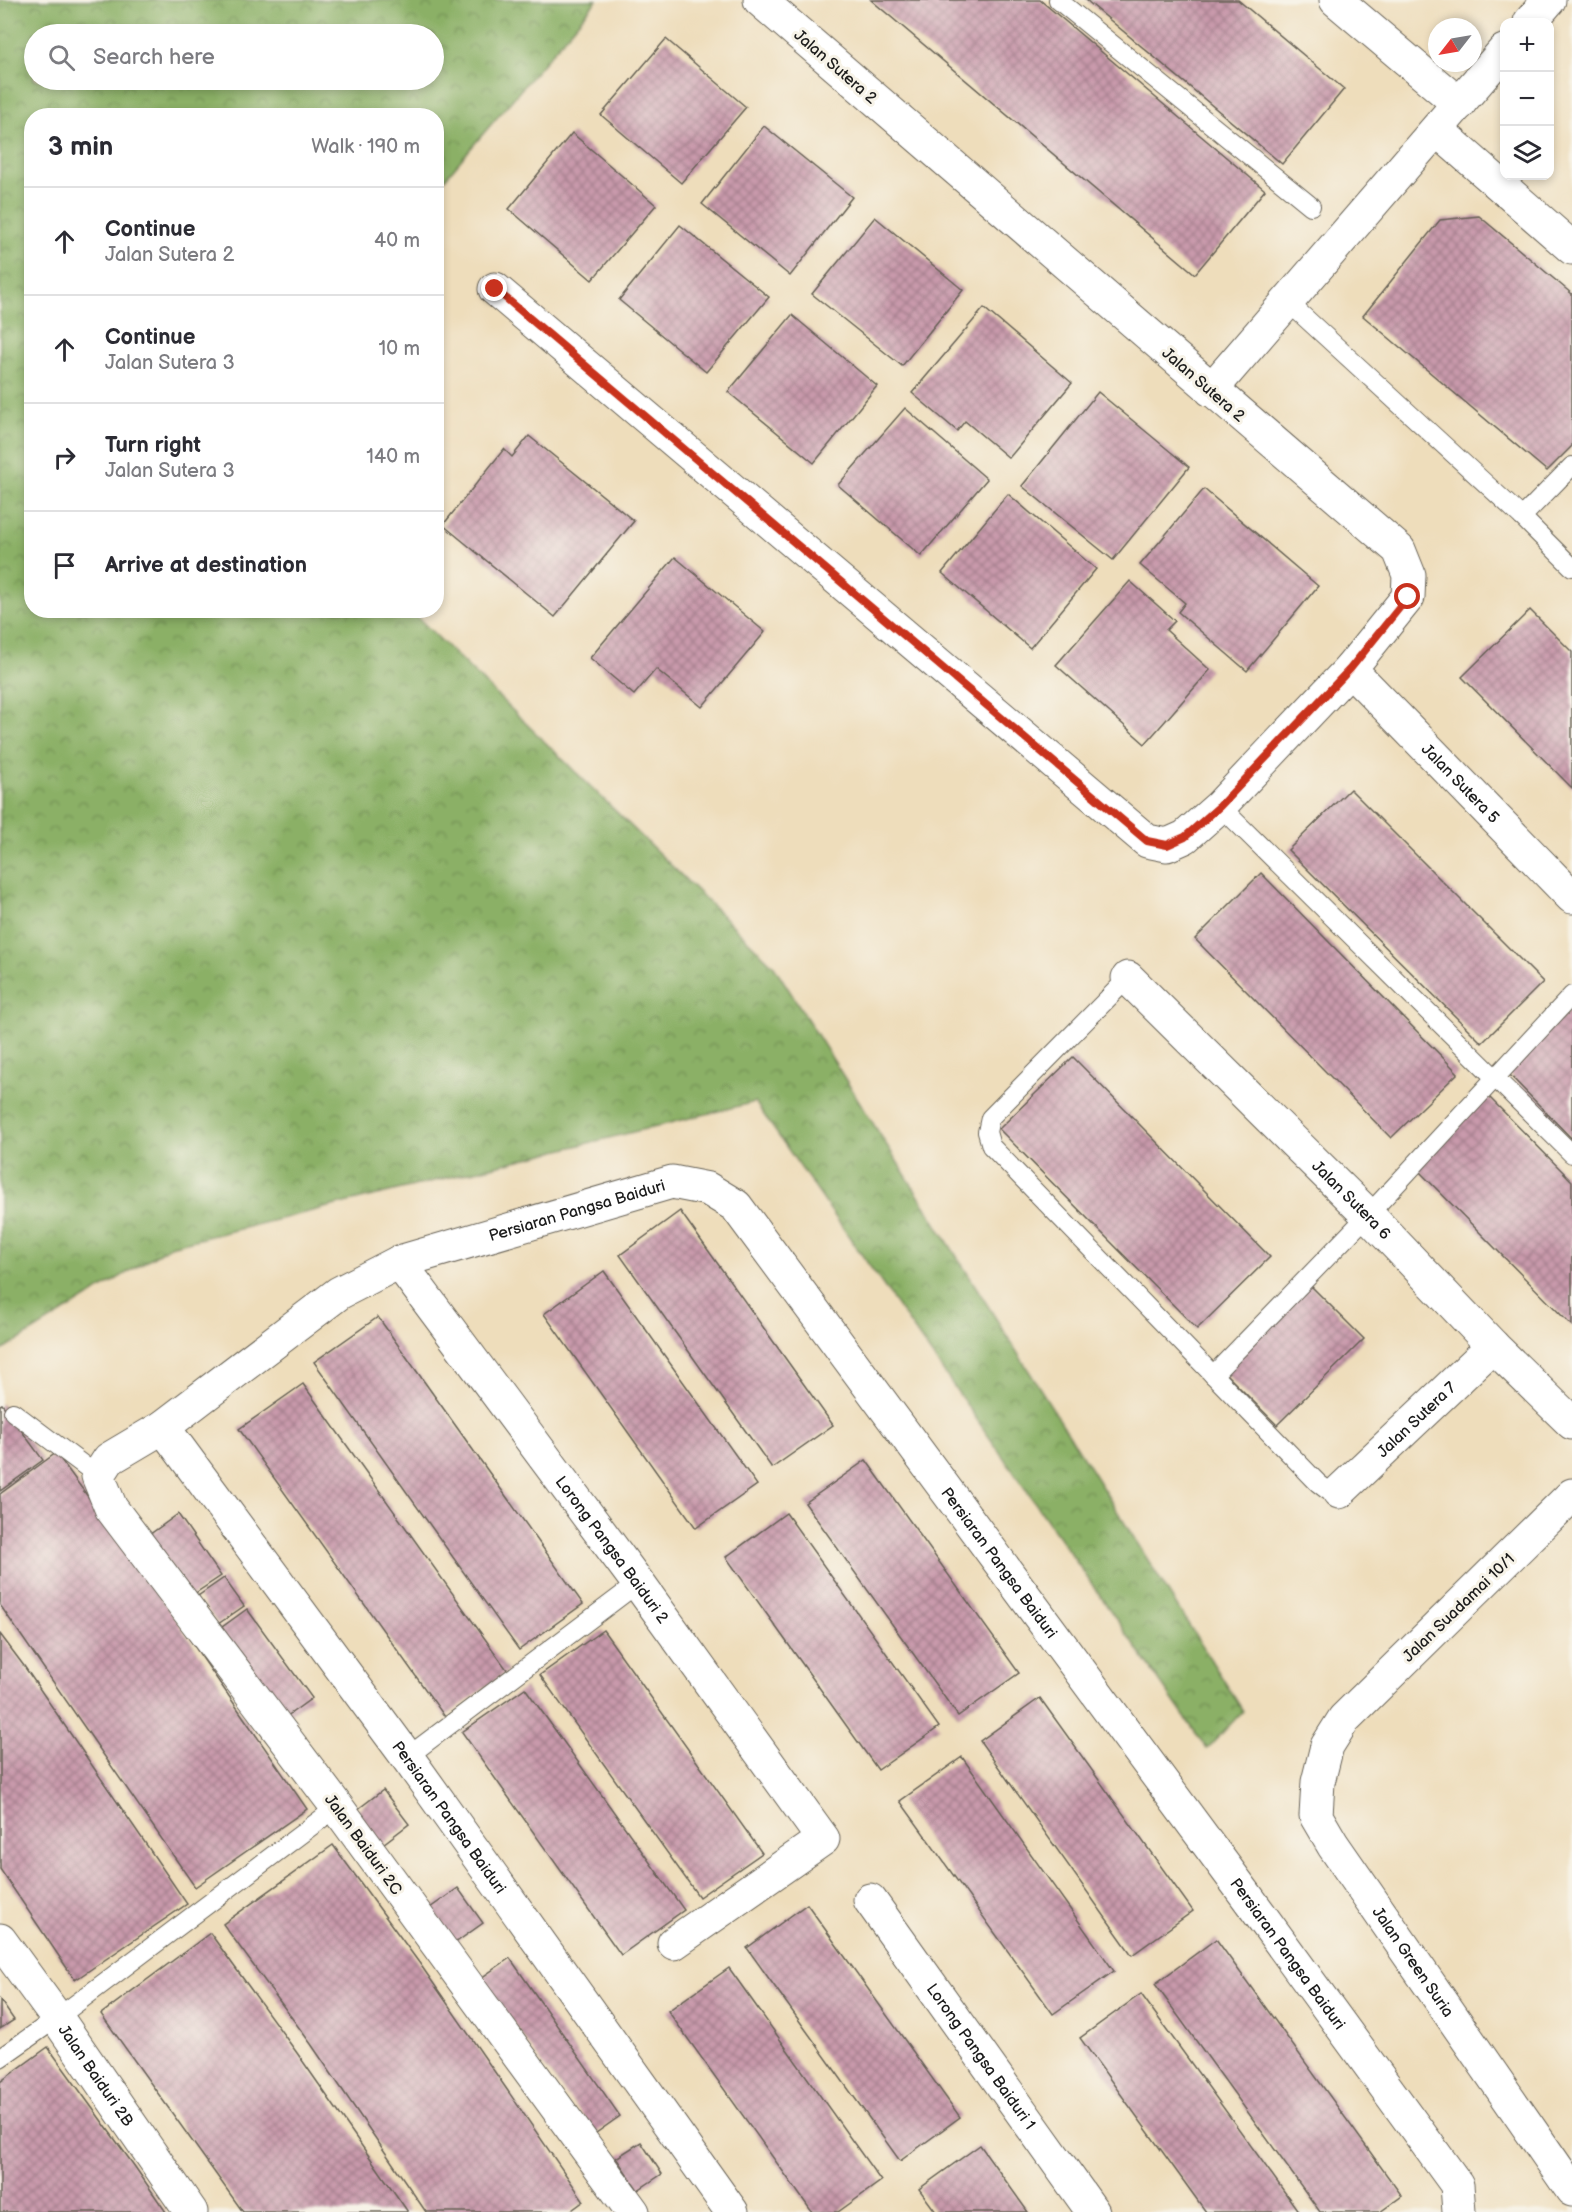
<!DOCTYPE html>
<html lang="en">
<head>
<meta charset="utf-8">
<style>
  body { margin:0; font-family:"Balsamiq Sans",sans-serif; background:#f2f2f3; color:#2b2b33 }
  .controls { position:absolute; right:18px; top:18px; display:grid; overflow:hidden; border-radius:12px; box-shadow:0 3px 9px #0003 }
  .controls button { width:54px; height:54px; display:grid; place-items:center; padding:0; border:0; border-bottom:2px solid #e1e1e2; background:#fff; color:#2b2b33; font:30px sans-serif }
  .compass { position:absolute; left:1428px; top:18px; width:54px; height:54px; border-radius:50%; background:#fff; box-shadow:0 3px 9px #0003; rotate:239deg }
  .stop { position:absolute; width:18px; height:18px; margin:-14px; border:4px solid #c8321e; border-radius:50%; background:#fff }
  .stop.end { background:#c8321e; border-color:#fff; box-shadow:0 2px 6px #0008 }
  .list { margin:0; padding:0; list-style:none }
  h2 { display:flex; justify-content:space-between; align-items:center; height:78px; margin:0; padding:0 24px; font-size:26px }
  h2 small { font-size:20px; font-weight:400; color:#7c7c81 }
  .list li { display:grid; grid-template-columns:39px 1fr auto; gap:18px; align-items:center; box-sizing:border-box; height:108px; padding:0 24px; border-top:2px solid #e1e1e2 }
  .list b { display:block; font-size:22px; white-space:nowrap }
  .list p { margin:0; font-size:20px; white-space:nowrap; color:#7c7c81 }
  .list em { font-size:20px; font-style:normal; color:#7c7c81 }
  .icon { flex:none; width:33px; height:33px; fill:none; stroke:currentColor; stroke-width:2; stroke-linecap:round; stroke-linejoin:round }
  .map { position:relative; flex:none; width:1572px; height:2212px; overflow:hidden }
  .search { position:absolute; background:#fff; box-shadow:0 3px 9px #0003; left:24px; top:24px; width:420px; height:66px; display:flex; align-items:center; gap:15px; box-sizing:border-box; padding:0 21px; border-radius:33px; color:#7c7c81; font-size:22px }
  .panel { position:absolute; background:#fff; box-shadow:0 3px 9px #0003; left:24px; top:108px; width:420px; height:510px; border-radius:24px }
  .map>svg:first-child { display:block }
</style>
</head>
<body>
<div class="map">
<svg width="1572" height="2212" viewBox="0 0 1572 2212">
  <defs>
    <pattern id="forest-crowns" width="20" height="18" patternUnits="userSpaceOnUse" patternTransform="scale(1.5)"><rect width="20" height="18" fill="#8bb066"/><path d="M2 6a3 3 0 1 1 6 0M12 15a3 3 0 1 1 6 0" fill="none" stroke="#718e53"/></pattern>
    <pattern id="building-cross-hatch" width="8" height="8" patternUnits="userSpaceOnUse" patternTransform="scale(1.5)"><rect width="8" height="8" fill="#c99aac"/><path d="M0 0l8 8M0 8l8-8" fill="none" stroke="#a27d8b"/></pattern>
  </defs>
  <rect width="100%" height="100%" fill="#f7f3e8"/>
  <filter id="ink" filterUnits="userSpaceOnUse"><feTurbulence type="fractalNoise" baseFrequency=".0167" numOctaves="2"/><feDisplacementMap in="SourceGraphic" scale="12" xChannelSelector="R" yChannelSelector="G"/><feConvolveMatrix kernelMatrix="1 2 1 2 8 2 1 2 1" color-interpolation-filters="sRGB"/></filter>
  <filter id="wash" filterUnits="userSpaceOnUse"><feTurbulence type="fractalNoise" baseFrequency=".008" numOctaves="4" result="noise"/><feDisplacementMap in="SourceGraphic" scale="24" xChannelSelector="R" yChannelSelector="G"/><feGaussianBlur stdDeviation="1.35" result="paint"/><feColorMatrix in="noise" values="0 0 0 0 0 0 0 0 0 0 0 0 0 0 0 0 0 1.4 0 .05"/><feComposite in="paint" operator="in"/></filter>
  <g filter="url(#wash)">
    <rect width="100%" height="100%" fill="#edb"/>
    <path fill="url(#forest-crowns)" stroke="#546641" stroke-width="1.5" fill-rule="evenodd" d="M0 0H597L437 188 436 116H32V610L411 611 774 966 1243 1711 1207 1749 755 1102 170 1246 0 1352ZM34 34H434V80H34Z"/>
    <g id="blocks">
      <g fill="url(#building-cross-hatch)">
        <path d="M871 0H1040L1265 190 1195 274Z"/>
        <path d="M1086 0H1238L1344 89 1282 164Z"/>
        <path d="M666 39 746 107 681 183 601 115Z"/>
        <path d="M764 126 852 197 790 276 702 204Z"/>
        <path d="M572 133 656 205 592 280 509 209Z"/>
        <path d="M1479 216 1572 294V446L1547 471 1363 316 1440 220Z"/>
        <path d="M875 217 963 290 902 366 812 294Z"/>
        <path d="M680 225 769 297 706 372 619 300Z"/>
        <path d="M984 308 1072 383 1009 458 965 421 957 431 912 393Z"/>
        <path d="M792 315 877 386 814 463 728 392Z"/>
        <path d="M1098 392 1189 467 1113 560 1022 486Z"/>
        <path d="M905 408 987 479 921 556 838 485Z"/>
        <path d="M529 436 634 521 555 617 443 525 504 449 512 457Z"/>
        <path d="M1204 489 1318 586 1247 671 1178 612 1185 603 1140 565Z"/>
        <path d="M1008 494 1096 569 1030 648 942 573Z"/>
        <path d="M675 557 765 632 702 707 656 669 634 695 590 658Z"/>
        <path d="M1130 581 1175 621 1166 630 1210 670 1145 744 1056 665Z"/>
        <path d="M1530 610 1572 652V788L1462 677Z"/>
        <path d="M1350 789 1543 982 1482 1043 1288 850Z"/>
        <path d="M1261 873 1458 1073 1391 1138 1195 939Z"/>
        <path d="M1572 1007V1139L1505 1070Z"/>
        <path d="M1073 1057 1270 1257 1197 1329 999 1129Z"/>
        <path d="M1488 1096 1572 1181V1326L1415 1167Z"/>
        <path d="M680 1211 833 1425 772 1468 620 1255Z"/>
        <path d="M604 1271 757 1485 696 1528 544 1314Z"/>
        <path d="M1306 1281 1364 1339 1277 1425 1219 1367Z"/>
        <path d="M378 1317 583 1604 519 1650 314 1362Z"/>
        <path d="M303 1384 508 1671 445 1717 239 1429Z"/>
        <path d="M2 1404 43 1460 0 1491V1405Z"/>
        <path d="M56 1453 143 1572 307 1809 195 1887 0 1605V1494Z"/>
        <path d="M866 1460 1019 1673 958 1716 805 1503Z"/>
        <path d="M786 1513 939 1727 878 1770 726 1557Z"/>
        <path d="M178 1514 221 1576 191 1596 149 1535Z"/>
        <path d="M224 1578 244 1606 218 1624 198 1596Z"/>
        <path d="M247 1609 312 1698 283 1719 218 1630Z"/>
        <path d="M603 1630 762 1853 699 1897 540 1675Z"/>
        <path d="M0 1634 24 1666 187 1904 75 1980 0 1869Z"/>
        <path d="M525 1688 684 1910 621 1955 462 1732Z"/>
        <path d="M1040 1698 1193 1911 1132 1955 980 1741Z"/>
        <path d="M962 1757 1114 1971 1053 2014 900 1801Z"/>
        <path d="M383 1790 409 1824 379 1847 353 1813Z"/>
        <path d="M333 1845 420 1964 584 2201 569 2212H426L311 2044 223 1924Z"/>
        <path d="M458 1888 483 1923 455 1943 430 1908Z"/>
        <path d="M807 1904 960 2117 900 2161 747 1948Z"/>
        <path d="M210 1933 297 2053 408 2212H243L101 2014Z"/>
        <path d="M1216 1939 1402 2196 1380 2212H1320L1155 1984Z"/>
        <path d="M510 1958 620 2116 596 2133 544 2066 481 1978Z"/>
        <path d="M729 1968 881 2181 838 2212H812L668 2011Z"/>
        <path d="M1141 1994 1299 2212H1206L1080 2038Z"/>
        <path d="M0 2000 14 2020 0 2029Z"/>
        <path d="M48 2047 135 2167 166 2212H0V2082Z"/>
        <path d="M641 2142 662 2174 638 2190 616 2158Z"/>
        <path d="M980 2145 1028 2212H936L919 2189Z"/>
      </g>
    </g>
  </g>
  <g filter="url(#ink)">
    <use href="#blocks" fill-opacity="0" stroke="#666054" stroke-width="1.5"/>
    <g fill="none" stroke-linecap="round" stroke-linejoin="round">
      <defs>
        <g id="lane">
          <path d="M1058 0 1311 206"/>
          <path d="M1288 302 1522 517 1572 567"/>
          <path d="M1522 517 1572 466"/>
          <path d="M1220 806 1572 1154"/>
          <path d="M1128 978 990 1118 987 1132 991 1146 1318 1483 1327 1490 1339 1492"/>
          <path d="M1213 1375 1368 1215 1572 995"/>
          <path d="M13 1412 98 1476"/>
          <path d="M407 1757 638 1583"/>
          <path d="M0 2058 57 2018 337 1807"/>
        </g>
        <g id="street">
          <path d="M1336 0 1459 104"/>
          <path d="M1530 22 1549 0"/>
          <path d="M1437 130 1572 248"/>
          <path d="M495 289 1147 841 1167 845 1185 837 1220 806 1350 669 1408 597 1409 575 1399 550 760 0"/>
          <path d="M1211 390 1504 51"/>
          <path id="s1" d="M1350 669 1572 897"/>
          <path id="s2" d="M1128 978 1368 1215 1493 1346 1572 1423"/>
          <path id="s3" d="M399 1262 638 1583 823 1839 674 1943"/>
          <path id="s4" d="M163 1427 407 1757 732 2212"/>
          <path id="s5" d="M1339 1492 1493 1346"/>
          <path id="s6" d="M1572 1495 1344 1719 1327 1746 1318 1782 1316 1816 1333 1845 1572 2190"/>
          <path id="s7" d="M870 1900 1093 2212"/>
          <path id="s8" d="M0 1940 57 2018 191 2212"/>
          <path id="s9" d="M633 2212 337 1807 111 1508 98 1476 109 1459 163 1427 339 1293 399 1262 672 1182 708 1189 736 1206 1248 1898 1457 2185 1459 2212"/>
        </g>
      </defs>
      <use href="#lane" stroke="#666054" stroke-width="20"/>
      <use href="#street" stroke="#666054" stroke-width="35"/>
      <use href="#lane" stroke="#fff" stroke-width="18"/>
      <use href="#street" stroke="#fff" stroke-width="33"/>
    </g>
  </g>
  <g fill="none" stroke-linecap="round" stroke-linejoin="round" filter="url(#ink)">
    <path stroke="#c8321e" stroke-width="8" d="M495 289 1147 841 1167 845 1185 837 1220 806 1350 669 1408 597"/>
  </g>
  <g text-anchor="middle" stroke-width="6" stroke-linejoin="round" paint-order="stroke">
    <g font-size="16" fill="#1c1c1c" stroke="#f7f3e8">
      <text transform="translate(836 66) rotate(41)" y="6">Jalan Sutera 2</text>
      <text transform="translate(1204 384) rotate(41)" y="6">Jalan Sutera 2</text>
      <text dy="6" stroke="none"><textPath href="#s1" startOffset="159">Jalan Sutera 5</textPath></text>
      <text dy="6" stroke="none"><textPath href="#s2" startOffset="315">Jalan Sutera 6</textPath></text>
      <text dy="6" stroke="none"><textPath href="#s9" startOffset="1468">Persiaran Pangsa Baiduri</textPath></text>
      <text dy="6" stroke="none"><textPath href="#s5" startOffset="106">Jalan Sutera 7</textPath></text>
      <text dy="6" stroke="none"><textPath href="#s3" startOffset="358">Lorong Pangsa Baiduri 2</textPath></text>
      <text dy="6" stroke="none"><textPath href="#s9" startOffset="2080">Persiaran Pangsa Baiduri</textPath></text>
      <text transform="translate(1458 1607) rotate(-44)" y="6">Jalan Suadamai 10/1</text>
      <text dy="6" stroke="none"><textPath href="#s4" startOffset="484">Persiaran Pangsa Baiduri</textPath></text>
      <text transform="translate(364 1844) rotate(54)" y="6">Jalan Baiduri 2C</text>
      <text dy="6" stroke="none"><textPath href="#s9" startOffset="2566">Persiaran Pangsa Baiduri</textPath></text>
      <text dy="6" stroke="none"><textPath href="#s6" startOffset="598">Jalan Green Suria</textPath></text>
      <text dy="6" stroke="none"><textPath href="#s7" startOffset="192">Lorong Pangsa Baiduri 1</textPath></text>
      <text dy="6" stroke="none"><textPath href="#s8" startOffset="166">Jalan Baiduri 2B</textPath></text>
    </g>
  </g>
</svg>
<div class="controls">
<button>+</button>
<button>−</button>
<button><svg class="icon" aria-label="layers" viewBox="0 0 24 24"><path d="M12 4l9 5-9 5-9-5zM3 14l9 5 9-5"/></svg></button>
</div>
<svg class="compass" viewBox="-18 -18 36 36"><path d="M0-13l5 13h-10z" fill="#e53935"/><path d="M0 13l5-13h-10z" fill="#7c7c81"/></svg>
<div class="stop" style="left:1408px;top:597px"></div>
<div class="stop end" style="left:495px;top:289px"></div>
<div class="search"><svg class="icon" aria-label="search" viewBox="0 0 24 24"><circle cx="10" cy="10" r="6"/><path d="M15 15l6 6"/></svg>Search here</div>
<section class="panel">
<h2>3 min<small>Walk · 190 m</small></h2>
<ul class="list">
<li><svg class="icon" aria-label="ahead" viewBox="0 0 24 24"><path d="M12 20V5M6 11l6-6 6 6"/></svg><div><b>Continue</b><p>Jalan Sutera 2</p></div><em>40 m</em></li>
<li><svg class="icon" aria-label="ahead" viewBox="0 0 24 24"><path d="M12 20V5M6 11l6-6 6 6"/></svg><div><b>Continue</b><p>Jalan Sutera 3</p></div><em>10 m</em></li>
<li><svg class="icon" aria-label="right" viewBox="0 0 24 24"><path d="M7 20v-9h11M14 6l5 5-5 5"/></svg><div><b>Turn right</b><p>Jalan Sutera 3</p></div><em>140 m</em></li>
<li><svg class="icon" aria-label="arrive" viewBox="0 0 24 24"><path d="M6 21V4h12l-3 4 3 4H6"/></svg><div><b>Arrive at destination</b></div></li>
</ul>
</section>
</div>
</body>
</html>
